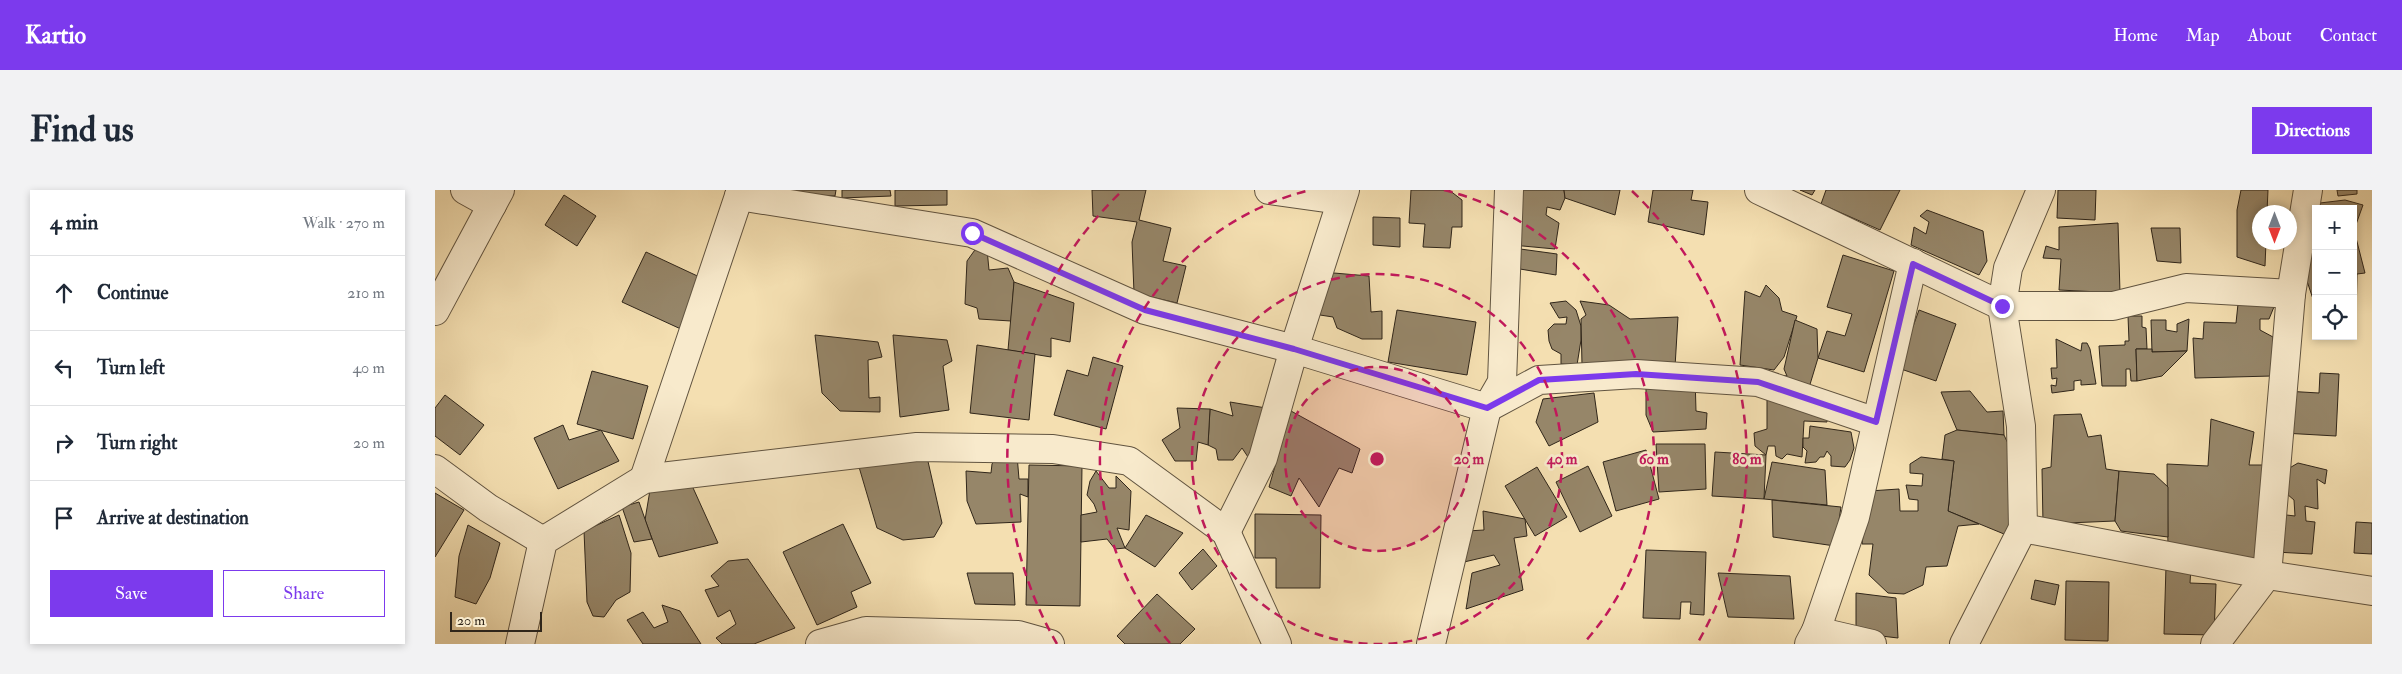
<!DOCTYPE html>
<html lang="en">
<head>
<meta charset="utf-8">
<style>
  body { margin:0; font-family:"IM FELL Double Pica",serif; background:#f2f2f3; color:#1f2937 }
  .controls { position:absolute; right:15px; top:15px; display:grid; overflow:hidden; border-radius:0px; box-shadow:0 2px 8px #0003 }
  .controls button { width:45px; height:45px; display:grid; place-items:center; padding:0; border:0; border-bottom:1px solid #e0e1e3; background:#fff; color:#1f2937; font:25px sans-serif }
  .compass { position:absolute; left:1817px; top:15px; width:45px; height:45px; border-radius:50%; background:#fff; box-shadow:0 2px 8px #0003; rotate:180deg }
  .scale { position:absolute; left:15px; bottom:12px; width:92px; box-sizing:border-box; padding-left:5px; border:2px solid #30261a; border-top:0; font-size:14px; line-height:18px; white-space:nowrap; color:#30261a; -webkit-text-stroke:4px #f8eacc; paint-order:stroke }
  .stop { position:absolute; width:15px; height:15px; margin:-11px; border:4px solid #7c3aed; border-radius:50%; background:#fff }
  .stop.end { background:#7c3aed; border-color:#fff; box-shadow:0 1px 5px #0008 }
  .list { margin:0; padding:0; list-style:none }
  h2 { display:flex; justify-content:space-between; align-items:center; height:65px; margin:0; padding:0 20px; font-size:21px }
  h2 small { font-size:16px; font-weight:400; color:#747a83 }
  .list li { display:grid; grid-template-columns:32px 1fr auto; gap:15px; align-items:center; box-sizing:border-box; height:75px; padding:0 20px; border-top:1px solid #e0e1e3 }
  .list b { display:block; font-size:19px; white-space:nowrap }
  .list em { font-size:16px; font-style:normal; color:#747a83 }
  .actions { display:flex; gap:10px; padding:15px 20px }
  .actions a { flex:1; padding:11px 0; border:1px solid #7c3aed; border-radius:0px; text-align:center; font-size:18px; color:#7c3aed }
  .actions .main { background:#7c3aed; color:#fff }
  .icon { flex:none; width:28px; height:28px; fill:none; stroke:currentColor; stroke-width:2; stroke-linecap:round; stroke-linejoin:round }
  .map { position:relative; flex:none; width:1937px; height:454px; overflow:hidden; border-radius:0px }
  header { display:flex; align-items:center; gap:30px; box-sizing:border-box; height:70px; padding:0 25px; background:#7c3aed; color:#fff }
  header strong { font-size:24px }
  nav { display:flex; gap:28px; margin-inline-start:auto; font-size:18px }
  .intro { display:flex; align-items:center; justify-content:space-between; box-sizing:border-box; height:120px; padding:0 30px }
  h1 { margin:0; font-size:35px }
  .button { padding:12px 22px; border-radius:0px; background:#7c3aed; color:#fff; font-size:18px; font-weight:700 }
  main { display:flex; gap:30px; padding:0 30px }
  aside { flex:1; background:#fff; border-radius:0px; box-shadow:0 2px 8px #0003 }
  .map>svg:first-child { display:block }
</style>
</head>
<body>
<header>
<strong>Kartio</strong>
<nav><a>Home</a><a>Map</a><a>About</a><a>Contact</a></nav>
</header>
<div class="intro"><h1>Find us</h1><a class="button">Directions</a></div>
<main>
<aside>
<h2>4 min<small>Walk · 270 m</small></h2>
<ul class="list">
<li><svg class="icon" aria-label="ahead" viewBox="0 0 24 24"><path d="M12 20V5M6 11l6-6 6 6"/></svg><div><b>Continue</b></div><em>210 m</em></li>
<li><svg class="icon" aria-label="left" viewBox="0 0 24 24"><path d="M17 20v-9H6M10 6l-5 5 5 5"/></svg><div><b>Turn left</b></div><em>40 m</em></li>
<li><svg class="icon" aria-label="right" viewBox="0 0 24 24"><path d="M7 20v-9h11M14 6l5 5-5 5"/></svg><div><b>Turn right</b></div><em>20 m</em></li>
<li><svg class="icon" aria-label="arrive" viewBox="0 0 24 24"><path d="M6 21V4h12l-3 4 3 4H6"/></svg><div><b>Arrive at destination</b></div></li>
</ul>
<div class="actions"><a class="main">Save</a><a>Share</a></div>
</aside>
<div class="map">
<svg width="1937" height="454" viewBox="0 0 1937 454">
  <rect width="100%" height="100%" fill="#f4dfb1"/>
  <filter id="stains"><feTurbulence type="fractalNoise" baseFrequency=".004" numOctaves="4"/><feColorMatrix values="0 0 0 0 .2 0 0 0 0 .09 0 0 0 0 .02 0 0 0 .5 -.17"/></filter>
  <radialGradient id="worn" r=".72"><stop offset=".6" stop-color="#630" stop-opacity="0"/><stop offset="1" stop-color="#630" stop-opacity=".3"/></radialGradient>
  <g fill="#968669" stroke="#30261a">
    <path d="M343 0H401L400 6 344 4Z"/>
    <path d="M407 0H455L456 6 407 8Z"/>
    <path d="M460 0H512V15L460 16Z"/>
    <path d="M657 0H711L704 30 736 38 728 71 751 76 742 113 699 103 697 52 702 32 658 26Z"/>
    <path d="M976 0H1014L1027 10V37H1017L1015 58 988 57 990 34 974 33Z"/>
    <path d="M1089 0H1129L1130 8 1125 20 1112 17 1111 25 1124 33 1120 59 1077 55 1086 2Z"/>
    <path d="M1129 0H1185L1180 25 1130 8Z"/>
    <path d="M1218 0H1258L1256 10 1273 12 1269 45 1213 32Z"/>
    <path d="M1365 0H1380L1377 5Z"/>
    <path d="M1391 0H1465L1445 40 1386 14Z"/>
    <path d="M1623 0H1661L1660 30 1622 28Z"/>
    <path d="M1806 0H1833L1832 22H1824V52H1831L1830 76 1802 67V20Z"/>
    <path d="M1902 0H1922V4L1903 6Z"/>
    <path d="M129 5 161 26 142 56 110 35Z"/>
    <path d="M1910 10 1928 15 1919 40 1930 83 1922 84 1921 129H1918V19H1885V13Z"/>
    <path d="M1492 20 1548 41 1552 71 1544 85 1476 55 1479 37 1491 44 1494 32 1485 26Z"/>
    <path d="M938 27 965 28V57L938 55Z"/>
    <path d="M1683 33 1685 103 1624 100 1626 69 1608 68 1611 56 1624 60V37Z"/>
    <path d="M1716 38H1745L1746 73 1722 71Z"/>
    <path d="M542 57 552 59 554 80 573 78 579 92 576 131 544 129 542 118 530 114 532 71Z"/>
    <path d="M1873 57H1881V118L1872 91Z"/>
    <path d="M1078 58 1122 64 1121 85 1079 78Z"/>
    <path d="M211 62 271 90 248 140 187 112Z"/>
    <path d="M1408 65 1459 81 1429 182 1383 168 1392 141 1410 146 1417 124 1392 117Z"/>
    <path d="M887 82 934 86 936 122 947 121V149H927L902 138 898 127 885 125Z"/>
    <path d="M579 92 639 113 635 152 616 148V167L573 160Z"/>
    <path d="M1331 95 1344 108 1347 121 1362 126 1349 167 1339 180 1305 175 1310 101 1325 107Z"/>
    <path d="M1131 111 1141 120 1146 136V150L1142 175 1126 174V164L1117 159 1114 151 1113 140 1119 134H1131L1132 127 1124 128 1115 113Z"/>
    <path d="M1145 111 1174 115 1195 129 1243 127 1240 177 1147 175 1146 129 1151 125Z"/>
    <path d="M1841 112 1834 129H1825V140L1838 147 1837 186 1760 188 1758 148 1768 149 1769 132 1801 133 1803 114Z"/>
    <path d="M962 120 1041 132 1032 185 953 172Z"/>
    <path d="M1484 120 1521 134 1501 191 1463 178Z"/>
    <path d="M1693 126H1707V137L1711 138 1712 159H1701L1702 191H1696L1695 179H1691V196H1667L1664 156 1690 155V151H1694Z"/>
    <path d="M1754 129 1752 161 1717 162 1716 130H1731V140L1742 142V134Z"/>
    <path d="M1360 130 1382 139 1383 168 1373 201 1340 185 1352 186 1349 179Z"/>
    <path d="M380 145 443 152 447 167 433 170 434 208 445 207V222L405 221 387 203Z"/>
    <path d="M458 145 512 150 517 171 508 176 514 220 465 227Z"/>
    <path d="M1621 149 1646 161 1647 153H1652L1655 159 1661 194 1646 195V190L1639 191V200L1617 203 1616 195 1621 196 1622 188 1617 189 1616 178H1622Z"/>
    <path d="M542 155 600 164 594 230 535 223Z"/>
    <path d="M1701 159H1717V162L1752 161 1727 186 1702 191Z"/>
    <path d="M658 167 688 176 671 239 619 225 632 180 653 186Z"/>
    <path d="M157 181 213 196 198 249 142 234Z"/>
    <path d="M1885 183 1904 184 1901 246 1848 243 1850 201 1884 203Z"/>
    <path d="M1260 186 1261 221 1272 223 1271 239 1218 242 1211 225V197Z"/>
    <path d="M1535 201 1552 222 1568 221 1569 245 1522 240 1506 202Z"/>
    <path d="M1159 203 1163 232 1114 256 1101 232 1108 209Z"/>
    <path d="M10 205 49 235 25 265 0 246V218Z"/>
    <path d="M1332 207 1393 222 1392 232 1369 231 1367 267 1352 264 1347 269 1341 266 1340 256H1333L1331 265 1320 256 1319 243 1332 239Z"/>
    <path d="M795 212 831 218 823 265 813 267 807 258 798 270H783L781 259 773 255 775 219 798 226Z"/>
    <path d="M742 218 775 219 773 255 763 252 761 271H740L727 250 745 238Z"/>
    <path d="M856 221 925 259 917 283 904 278 884 317 864 288 856 306 834 297Z"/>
    <path d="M1646 224 1653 247 1666 245 1671 279 1684 281 1680 331 1608 334 1607 279 1616 277 1619 225Z"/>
    <path d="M1776 229 1819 242 1814 275H1834L1825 375 1733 361 1732 274 1773 276Z"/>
    <path d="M128 235 134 250 166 240 184 271 123 299 99 248Z"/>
    <path d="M1375 236 1416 242 1419 258 1415 270 1410 277 1396 276V266L1392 261 1389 267H1385L1381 272 1370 273 1372 261 1368 257V248H1374Z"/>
    <path d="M1522 240 1569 245 1575 258 1578 332 1569 344 1513 321 1519 271 1507 269 1510 245Z"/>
    <path d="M1221 254H1270L1271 299 1224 302Z"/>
    <path d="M1211 260 1224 309 1181 321 1168 272Z"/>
    <path d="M1280 262 1331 265 1329 309 1277 306Z"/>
    <path d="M564 263 582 265 584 289H593V307L585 304 586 332 541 334 532 311 531 281 556 283 557 274Z"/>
    <path d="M492 267 507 333 499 347 468 350 442 338 424 277Z"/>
    <path d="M1486 267 1519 271 1513 321 1544 334 1523 336 1512 376 1491 377 1488 395 1469 404 1453 403 1434 385 1438 354H1427L1434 301 1464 299 1465 321H1483V310L1474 309 1471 295 1487 296 1488 284 1475 283V274Z"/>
    <path d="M1337 272 1390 280 1392 315 1329 309Z"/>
    <path d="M1863 273 1892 280 1890 294 1882 289 1883 319 1870 316 1871 331 1880 332 1877 364 1840 362 1843 324 1860 326 1859 310 1845 298 1846 283Z"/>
    <path d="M594 275 647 276 645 416 591 415Z"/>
    <path d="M1153 276 1177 326 1145 342 1121 292Z"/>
    <path d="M1102 277 1132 327 1100 346 1070 296Z"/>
    <path d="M661 281 674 298H681V286L696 301 694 340 682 338 690 358 680 359 672 349 646 352V325L662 322 659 314 652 305 655 291Z"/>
    <path d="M1684 281 1719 284 1733 297V347L1686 341 1680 331Z"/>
    <path d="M254 289 283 353 224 367 210 330 215 300Z"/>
    <path d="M0 303 29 320 0 367Z"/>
    <path d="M1337 310 1406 317 1400 356 1338 347Z"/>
    <path d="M204 312 217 349 199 352 187 317Z"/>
    <path d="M1048 321 1090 329 1092 346 1079 348 1088 400 1031 419 1037 383 1065 375 1059 365 1029 372 1032 341 1049 340Z"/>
    <path d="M820 324 886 325 885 398H841V368H820Z"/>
    <path d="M184 325 196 363 195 402 181 410 169 427 158 426 152 412 149 341Z"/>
    <path d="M711 325 748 343 720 377 690 358Z"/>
    <path d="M1921 332 1937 333V364L1919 363Z"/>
    <path d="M408 334 436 393 416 402 422 417 382 435 348 362Z"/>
    <path d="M33 335 65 353 55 388 41 414 20 407 24 366Z"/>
    <path d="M768 359 782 376 757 400 744 383Z"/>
    <path d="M1211 360 1271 362 1269 425 1255 424 1256 412H1246L1245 429 1208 428Z"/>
    <path d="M313 369 360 438 319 454H287L281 448 301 434 295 420 283 427 270 400 284 396 276 386 293 371Z"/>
    <path d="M1731 376 1756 377 1755 393 1781 394 1779 445 1729 444Z"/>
    <path d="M532 383H578L580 415 540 414Z"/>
    <path d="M1283 383 1355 386 1359 429 1293 427Z"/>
    <path d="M1600 390 1624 395 1620 415 1596 409Z"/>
    <path d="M1631 391 1674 392 1673 451 1630 450Z"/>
    <path d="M1421 403 1461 408 1463 448 1421 443Z"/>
    <path d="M722 404 760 439 745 454H690L682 446Z"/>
    <path d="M227 415 245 421 266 454H208L192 430 208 422 219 438 233 432Z"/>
  </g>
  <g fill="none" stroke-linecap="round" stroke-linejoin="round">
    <defs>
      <g id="minor">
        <path d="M30 0 57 15"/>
        <path d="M834 0 905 10"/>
        <path d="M1324 0 1567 116H1678L1751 98 1856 104"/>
        <path d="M304 6 537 43 710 120 859 159 1052 218 1104 190 1201 184 1323 192 1441 232"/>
        <path d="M0 121 65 0"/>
        <path d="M0 279 53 318 108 351"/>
        <path d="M209 289 306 0"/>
        <path d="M1588 338 1832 385 1937 401"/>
        <path d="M791 342 828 268 859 159 910 0"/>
        <path d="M1381 441 1437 454"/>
        <path d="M85 454 108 351 209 289 482 257 618 259 694 271 791 342 842 454"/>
        <path d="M385 454 431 441 583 445 615 454"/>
        <path d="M996 454 1052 218 1067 192 1074 0"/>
        <path d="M1374 454 1381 441 1420 327 1478 73"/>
        <path d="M1529 454 1588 338 1586 236 1567 116 1573 78 1606 0"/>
        <path d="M1780 454 1832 385 1856 104 1873 0"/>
      </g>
    </defs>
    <use href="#minor" stroke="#615440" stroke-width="30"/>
    <use href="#minor" stroke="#f8eacc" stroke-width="28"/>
  </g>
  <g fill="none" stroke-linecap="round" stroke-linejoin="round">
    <path stroke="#7c3aed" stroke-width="6" d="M537 43 710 120 859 159 1052 218 1104 190 1201 184 1323 192 1441 232 1478 74 1567 116"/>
  </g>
  <circle cx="942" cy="269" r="92" fill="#c2185b" fill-opacity=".12"/>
  <g fill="none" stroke="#c2185b" stroke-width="2.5" stroke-dasharray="9 6">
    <circle cx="942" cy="269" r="92"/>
    <circle cx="942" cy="269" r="185"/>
    <path d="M735 453A277 277 0 0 1 875 0M1009 0A277 277 0 0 1 1149 453"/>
    <path d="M622 454A370 370 0 0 1 687 1M1197 1A370 370 0 0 1 1262 454"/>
  </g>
  <circle cx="942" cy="269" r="8" fill="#c2185b" stroke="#f8eacc" stroke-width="2.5"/>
  <g font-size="15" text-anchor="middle" font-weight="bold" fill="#c2185b" stroke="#f8eacc" stroke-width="5" stroke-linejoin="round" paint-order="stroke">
    <text x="1034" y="274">20 m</text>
    <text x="1127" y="274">40 m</text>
    <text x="1219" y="274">60 m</text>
    <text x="1312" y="274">80 m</text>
  </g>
  <rect width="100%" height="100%" filter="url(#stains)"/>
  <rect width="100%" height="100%" fill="url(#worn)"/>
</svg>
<div class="controls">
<button>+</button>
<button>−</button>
<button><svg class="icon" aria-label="locate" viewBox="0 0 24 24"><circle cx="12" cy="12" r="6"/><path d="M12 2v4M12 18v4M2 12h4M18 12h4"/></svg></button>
</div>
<svg class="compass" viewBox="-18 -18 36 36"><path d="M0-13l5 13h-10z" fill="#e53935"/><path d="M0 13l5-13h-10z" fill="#747a83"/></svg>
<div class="scale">20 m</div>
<div class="stop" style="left:537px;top:43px"></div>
<div class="stop end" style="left:1567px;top:116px"></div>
</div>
</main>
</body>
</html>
